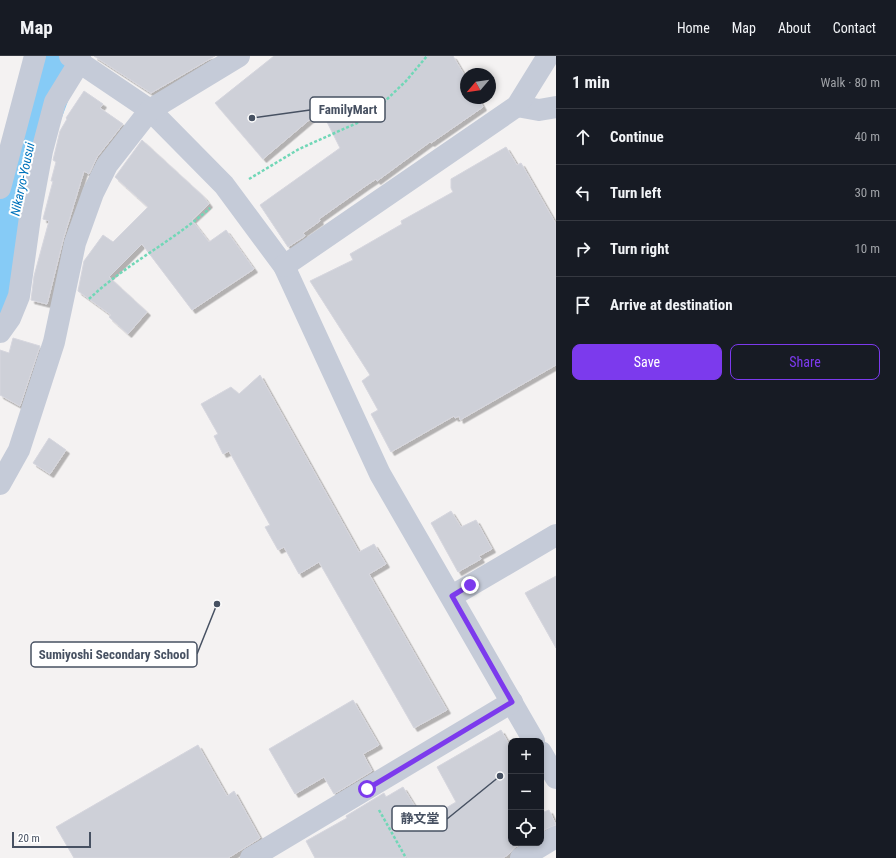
<!DOCTYPE html>
<html lang="en">
<head>
<meta charset="utf-8">
<style>
  body { margin:0; font-family:"Roboto Condensed","Noto Sans JP",sans-serif; background:#242831; color:#f1f3f6 }
  .controls { position:absolute; right:12px; bottom:12px; display:grid; overflow:hidden; border-radius:8px; box-shadow:0 2px 6px #0003 }
  .controls button { width:36px; height:36px; display:grid; place-items:center; padding:0; border:0; border-bottom:1px solid #363941; background:#171b24; color:#f1f3f6; font:20px sans-serif }
  .compass { position:absolute; left:460px; top:12px; width:36px; height:36px; border-radius:50%; background:#171b24; box-shadow:0 2px 6px #0003; rotate:241deg }
  .scale { position:absolute; left:12px; bottom:10px; width:79px; box-sizing:border-box; padding-left:4px; border:2px solid #475162; border-top:0; font-size:11px; line-height:14px; white-space:nowrap; color:#475162; -webkit-text-stroke:3px #fff; paint-order:stroke }
  .stop { position:absolute; width:12px; height:12px; margin:-9px; border:3px solid #7c3aed; border-radius:50%; background:#fff }
  .stop.end { background:#7c3aed; border-color:#fff; box-shadow:0 1px 4px #0008 }
  .list { margin:0; padding:0; list-style:none }
  h2 { display:flex; justify-content:space-between; align-items:center; height:52px; margin:0; padding:0 16px; font-size:17px }
  h2 small { font-size:13px; font-weight:400; color:#9ea1a6 }
  .list li { display:grid; grid-template-columns:26px 1fr auto; gap:12px; align-items:center; box-sizing:border-box; height:56px; padding:0 16px; border-top:1px solid #363941 }
  .list b { display:block; font-size:15px; white-space:nowrap }
  .list em { font-size:13px; font-style:normal; color:#9ea1a6 }
  .actions { display:flex; gap:8px; padding:12px 16px }
  .actions a { flex:1; padding:9px 0; border:1px solid #7c3aed; border-radius:8px; text-align:center; font-size:14px; color:#7c3aed }
  .actions .main { background:#7c3aed; color:#fff }
  .icon { flex:none; width:22px; height:22px; fill:none; stroke:currentColor; stroke-width:2; stroke-linecap:round; stroke-linejoin:round }
  .map { position:relative; flex:none; width:556px; height:802px; overflow:hidden }
  header { display:flex; align-items:center; gap:24px; box-sizing:border-box; height:56px; padding:0 20px; background:#171b24; border-bottom:1px solid #363941 }
  header strong { font-size:19px }
  nav { display:flex; gap:22px; margin-inline-start:auto; font-size:14px }
  main { display:flex }
  aside { flex:1; background:#171b24 }
  .map>svg:first-child { display:block }
</style>
</head>
<body>
<header>
<strong>Map</strong>
<nav><a>Home</a><a>Map</a><a>About</a><a>Contact</a></nav>
</header>
<main>
<div class="map">
<svg width="556" height="802" viewBox="0 0 556 802">
  <defs>
    <filter id="shadow"><feDropShadow dx="3.5" dy="3.5" stdDeviation="0" flood-color="#0004"/></filter>
  </defs>
  <rect width="100%" height="100%" fill="#f4f2f2"/>
  <g fill="none" stroke-linecap="round" stroke-linejoin="round">
    <path stroke="#86cbf6" stroke-width="47" d="M0 250 7 227 13 163 32 74 60 0"/>
  </g>
  <g fill="#ced0d8" stroke="#d6d6de" filter="url(#shadow)">
    <path d="M94 0H215L151 37Z"/>
    <path d="M274 0H453L466 22V42H478L483 51 431 87 430 86 377 125 376 123 367 129 319 163 320 165 303 177 305 180 288 191 260 149 340 92 321 54 263 103 215 47Z"/>
    <path d="M84 35 103 48 100 52 123 68 97 101 89 118 84 115 63 184 47 248 31 244 34 220 49 165 43 163 53 125H51L56 106 53 104 60 75 67 63 66 62Z"/>
    <path d="M142 84 203 140 209 148 192 164 209 186 226 174 254 213 192 254 142 188 109 221 147 256 128 278 109 261 111 259 78 235 84 205 103 179 113 186 148 151 115 121Z"/>
    <path d="M506 91 517 109 521 107 556 168V309L460 364 459 360 455 362 454 360 391 396 371 358 378 354 362 325 370 319 310 225 353 204 350 198 402 168 401 165 453 136 451 132V123Z"/>
    <path d="M13 282 40 290 20 350 0 339V294L9 297Z"/>
    <path d="M260 319 359 496 374 488 386 508 369 518 447 654 414 672 319 506 299 518 284 491 278 494 265 471 270 469 229 395 223 398 214 380 218 378 201 348 231 331 239 338Z"/>
    <path d="M49 382 66 394 50 418 33 407Z"/>
    <path d="M451 455 461 471 476 464 492 493 479 500 481 503 458 516 431 467Z"/>
    <path d="M556 520V592L525 537Z"/>
    <path d="M353 644 379 689 363 698 372 715 334 738 324 721 295 738 269 693Z"/>
    <path d="M501 674 511 692V787H522L514 792 509 798 503 802H315L306 785 347 762 346 760 384 737 386 741 403 731 424 765 456 746 437 711Z"/>
    <path d="M198 689 227 740 234 735 260 782 228 802H74L56 771Z"/>
    <path d="M549 754 556 769 541 775V757Z"/>
  </g>
  <g fill="none" stroke-linecap="round" stroke-linejoin="round">
    <g stroke="#71d7b7" stroke-width="2.5" stroke-dasharray="3 2" stroke-linecap="butt">
      <path d="M249 123 299 93 357 67 382 48 406 25 427 0"/>
      <path d="M89 243C126 208 172 186 210 152"/>
      <path d="M379 754 406 802"/>
    </g>
    <g stroke="#c5cbd8" stroke-width="22">
      <path d="M70 0 150 54 224 129 284 210 380 418 534 685"/>
      <path d="M517 50 539 54 556 51"/>
      <path d="M0 132 35 0"/>
      <path d="M284 210 517 50 548 0"/>
      <path d="M0 276 10 262 19 240 31 154 42 95 55 46 79 7 80 0"/>
      <path d="M0 428 19 394 54 286 75 187 93 137 107 109 150 54 239 0"/>
      <path d="M452 540 556 479"/>
      <path d="M541 696 556 722"/>
      <path d="M251 802 512 646"/>
      <path d="M521 802 556 781"/>
    </g>
  </g>
  <g fill="none" stroke-linecap="round" stroke-linejoin="round">
    <path stroke="#7c3aed" stroke-width="5" d="M367 733 512 646 452 540 470 529"/>
  </g>
  <g text-anchor="middle" stroke-width="4" stroke-linejoin="round" paint-order="stroke">
    <g font-size="13" font-style="italic" fill="#0073bc" stroke="#fff">
      <text transform="translate(22 123) rotate(-78)" y="5">Nikaryo-Yousui</text>
    </g>
  </g>
  <path fill="none" stroke="#475162" stroke-width="1.5" d="M252 62L310 54M217 548L197 598M500 720L447 763"/>
  <g fill="#475162" stroke="#fff" stroke-width="1.5">
    <circle cx="252" cy="62" r="4"/>
    <circle cx="217" cy="548" r="4"/>
    <circle cx="500" cy="720" r="4"/>
  </g>
  <g fill="#fff" stroke="#475162" stroke-width="1.5">
    <rect x="310" y="41" width="75" height="25" rx="4"/>
    <rect x="31" y="586" width="166" height="25" rx="4"/>
    <rect x="392" y="750" width="55" height="25" rx="4"/>
  </g>
  <g font-size="13" text-anchor="middle" font-weight="bold" fill="#475162">
    <text x="348" y="58">FamilyMart</text>
    <text x="114" y="603">Sumiyoshi Secondary School</text>
    <text x="420" y="767">静文堂</text>
  </g>
</svg>
<div class="controls">
<button>+</button>
<button>−</button>
<button><svg class="icon" aria-label="locate" viewBox="0 0 24 24"><circle cx="12" cy="12" r="6"/><path d="M12 2v4M12 18v4M2 12h4M18 12h4"/></svg></button>
</div>
<svg class="compass" viewBox="-18 -18 36 36"><path d="M0-13l5 13h-10z" fill="#e53935"/><path d="M0 13l5-13h-10z" fill="#9ea1a6"/></svg>
<div class="scale">20 m</div>
<div class="stop" style="left:367px;top:733px"></div>
<div class="stop end" style="left:470px;top:529px"></div>
</div>
<aside>
<h2>1 min<small>Walk · 80 m</small></h2>
<ul class="list">
<li><svg class="icon" aria-label="ahead" viewBox="0 0 24 24"><path d="M12 20V5M6 11l6-6 6 6"/></svg><div><b>Continue</b></div><em>40 m</em></li>
<li><svg class="icon" aria-label="left" viewBox="0 0 24 24"><path d="M17 20v-9H6M10 6l-5 5 5 5"/></svg><div><b>Turn left</b></div><em>30 m</em></li>
<li><svg class="icon" aria-label="right" viewBox="0 0 24 24"><path d="M7 20v-9h11M14 6l5 5-5 5"/></svg><div><b>Turn right</b></div><em>10 m</em></li>
<li><svg class="icon" aria-label="arrive" viewBox="0 0 24 24"><path d="M6 21V4h12l-3 4 3 4H6"/></svg><div><b>Arrive at destination</b></div></li>
</ul>
<div class="actions"><a class="main">Save</a><a>Share</a></div>
</aside>
</main>
</body>
</html>
